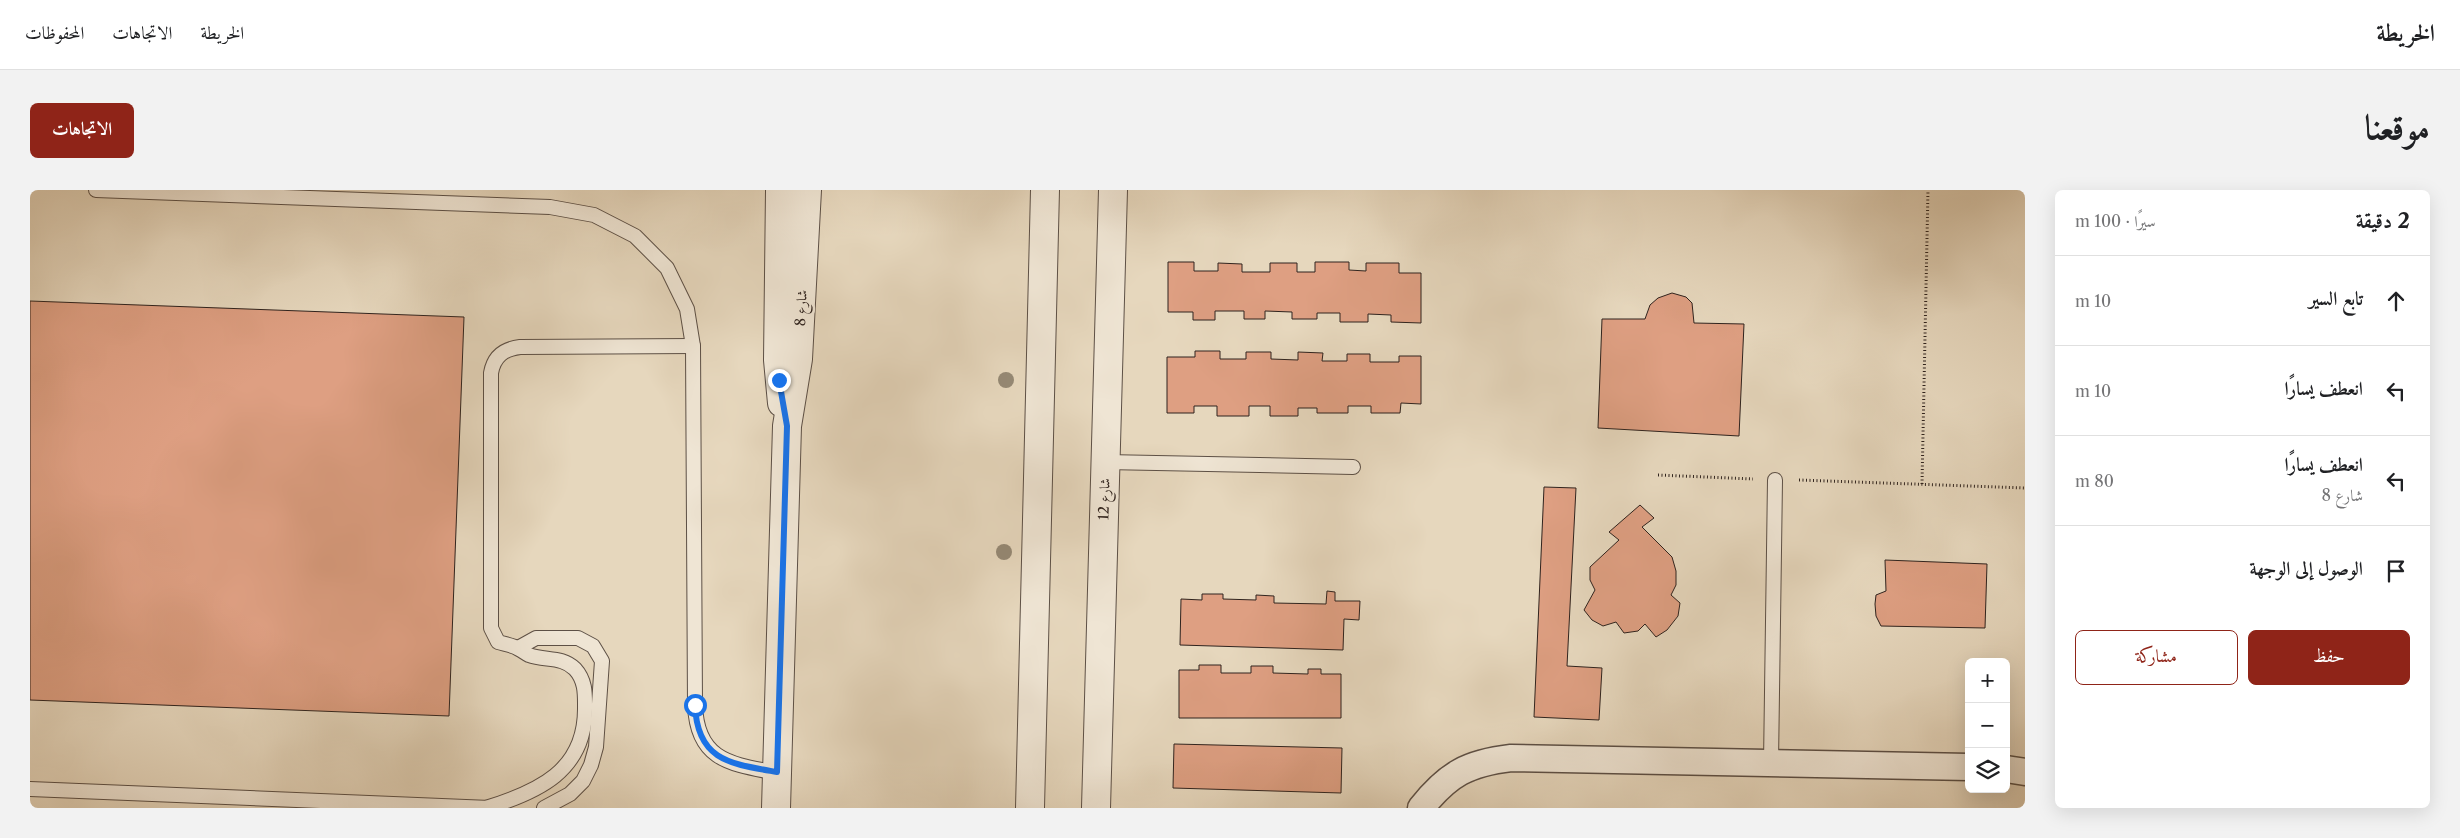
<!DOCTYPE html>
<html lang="ar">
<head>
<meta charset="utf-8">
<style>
  body { margin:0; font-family:"Libre Caslon Text",Amiri,serif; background:#f2f2f2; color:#202124; direction:rtl }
  .controls { position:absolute; right:15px; bottom:15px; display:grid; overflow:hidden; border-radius:8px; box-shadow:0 5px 20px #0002 }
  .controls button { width:45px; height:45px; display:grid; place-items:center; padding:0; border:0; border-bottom:1px solid #e0e0e0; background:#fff; color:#202124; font:25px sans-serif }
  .stop { position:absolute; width:15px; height:15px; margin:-11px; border:4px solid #1a73e8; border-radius:50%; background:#fff }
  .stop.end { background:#1a73e8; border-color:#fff; box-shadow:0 1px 5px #0008 }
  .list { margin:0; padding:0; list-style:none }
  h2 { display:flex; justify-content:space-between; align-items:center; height:65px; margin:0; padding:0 20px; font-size:21px }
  h2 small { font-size:16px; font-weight:400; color:#757577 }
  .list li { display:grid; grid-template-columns:32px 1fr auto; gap:15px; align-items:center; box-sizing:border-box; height:90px; padding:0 20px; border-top:1px solid #e0e0e0 }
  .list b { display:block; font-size:19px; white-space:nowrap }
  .list p { margin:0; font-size:16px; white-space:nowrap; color:#757577 }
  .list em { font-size:16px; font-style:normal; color:#757577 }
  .actions { display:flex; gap:10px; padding:15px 20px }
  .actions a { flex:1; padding:11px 0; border:1px solid #8f2418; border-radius:8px; text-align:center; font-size:18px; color:#8f2418 }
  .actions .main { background:#8f2418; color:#fff }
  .icon { flex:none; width:28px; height:28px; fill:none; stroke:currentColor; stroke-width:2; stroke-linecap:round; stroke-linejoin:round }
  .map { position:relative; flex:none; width:1995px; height:618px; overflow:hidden; direction:ltr; border-radius:8px }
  header { display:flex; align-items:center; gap:30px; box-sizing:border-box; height:70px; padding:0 25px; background:#fff; border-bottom:1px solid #e0e0e0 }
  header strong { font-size:24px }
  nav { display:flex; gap:28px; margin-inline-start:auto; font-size:18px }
  .intro { display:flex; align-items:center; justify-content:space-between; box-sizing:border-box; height:120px; padding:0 30px }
  h1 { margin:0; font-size:35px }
  .button { padding:12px 22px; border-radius:8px; background:#8f2418; color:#fff; font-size:18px; font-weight:700 }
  main { display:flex; gap:30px; padding:0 30px }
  aside { flex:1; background:#fff; border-radius:8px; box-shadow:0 5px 20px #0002 }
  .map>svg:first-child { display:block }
</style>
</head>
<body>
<header>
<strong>الخريطة</strong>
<nav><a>الخريطة</a><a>الاتجاهات</a><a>المحفوظات</a></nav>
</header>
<div class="intro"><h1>موقعنا</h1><a class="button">الاتجاهات</a></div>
<main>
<aside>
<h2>2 دقيقة<small>سيرًا · 100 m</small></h2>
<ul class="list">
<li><svg class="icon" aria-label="ahead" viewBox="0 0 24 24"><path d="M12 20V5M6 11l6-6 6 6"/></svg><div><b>تابع السير</b></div><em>10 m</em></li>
<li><svg class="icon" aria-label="left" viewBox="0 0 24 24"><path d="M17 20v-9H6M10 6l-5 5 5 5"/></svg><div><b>انعطف يسارًا</b></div><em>10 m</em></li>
<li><svg class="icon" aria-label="left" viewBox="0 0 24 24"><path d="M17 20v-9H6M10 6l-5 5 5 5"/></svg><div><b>انعطف يسارًا</b><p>شارع 8</p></div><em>80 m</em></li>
<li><svg class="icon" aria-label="arrive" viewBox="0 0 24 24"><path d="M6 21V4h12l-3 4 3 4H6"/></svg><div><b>الوصول إلى الوجهة</b></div></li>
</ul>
<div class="actions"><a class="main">حفظ</a><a>مشاركة</a></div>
</aside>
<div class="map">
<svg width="1995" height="618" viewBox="0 0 1995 618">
  <rect width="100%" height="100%" fill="#e6d7bd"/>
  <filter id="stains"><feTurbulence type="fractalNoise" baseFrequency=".004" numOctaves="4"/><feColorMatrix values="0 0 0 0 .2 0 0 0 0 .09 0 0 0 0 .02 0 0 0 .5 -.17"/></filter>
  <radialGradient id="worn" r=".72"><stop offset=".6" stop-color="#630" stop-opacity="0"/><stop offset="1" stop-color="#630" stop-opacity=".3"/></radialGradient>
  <g fill="#de9f82" stroke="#2f231e">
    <path d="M1138 72H1164V81H1188V73L1212 74V82H1240V73H1267V82H1285V72H1319V80L1336 81V73H1369V83H1391V133L1361 132V125L1338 124V132H1310V123H1287V129H1262V122L1235 121V129H1214V121H1185V130H1163V122H1138Z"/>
    <path d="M1642 103 1656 107 1662 113 1664 133 1714 134 1709 246 1568 238 1572 129H1615L1620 115 1628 108Z"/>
    <path d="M0 111 434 127 419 526 0 510Z"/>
    <path d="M1165 161H1190V169H1216V162H1241V169L1268 170V162L1293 163 1292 171H1317V164H1340V172H1369V166H1391V214L1371 213 1370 223H1341V216H1318V223H1287V218H1268V226H1240V216H1219V226H1187V216H1164V223H1137V167H1165Z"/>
    <path d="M1514 297 1546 298 1537 476 1572 478 1569 530 1504 527Z"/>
    <path d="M1610 315 1624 328 1612 337 1642 367 1646 381V395L1641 405 1650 413 1648 426 1637 440 1626 447 1615 434 1608 441 1594 443 1586 432 1573 436 1562 430 1554 420 1565 400 1560 390V377L1589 350 1579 342Z"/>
    <path d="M1855 370 1957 374 1955 438 1851 436 1846 426 1845 414 1846 405 1856 401Z"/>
    <path d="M1297 401 1305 402V411H1330L1329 430 1314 429 1313 460 1150 455 1151 409 1172 410V404H1193V409L1226 410V405L1244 406V413L1296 414Z"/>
    <path d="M1169 475H1191V483H1221V476H1243V483L1278 484V479H1291V484H1311V528H1149V480H1169Z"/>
    <path d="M1144 554 1312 558 1311 603 1143 598Z"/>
  </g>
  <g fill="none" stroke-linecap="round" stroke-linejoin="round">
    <defs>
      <g id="service">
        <path d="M66 0 520 17 564 25 605 46 637 78 657 119 663 156 665 515C667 571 701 574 747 583"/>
        <path d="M1075 272 1323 277"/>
        <path d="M488 458 506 448H548L563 456 572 471 566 557 561 575 553 591 540 604 514 618"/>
        <path d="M1741 573 1745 290"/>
        <path d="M0 599 460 618"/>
        <path d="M456 618C508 602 555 581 555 519 555 505 556 491 545 479 532 466 515 471 499 465 495 463 493 461 489 459 483 455 474 454 468 452L461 438V183C464 166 474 159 490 157L663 156"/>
      </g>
      <g id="minor">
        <path d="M1976 579 1995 582"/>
        <path d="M1391 618C1418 584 1438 573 1481 568L1939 577"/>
      </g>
      <g id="tertiary">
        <path d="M750 0 748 170 752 213"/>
        <path d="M746 618 757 236 768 169 777 0"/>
        <path d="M1000 618 1015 0"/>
        <path d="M1066 618 1083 0"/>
      </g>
    </defs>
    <use href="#service" stroke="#5d5046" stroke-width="16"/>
    <use href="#minor" stroke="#5d5046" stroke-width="29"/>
    <use href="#tertiary" stroke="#5d5046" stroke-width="30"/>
    <g stroke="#2f231e" stroke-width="3" stroke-dasharray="1 2.5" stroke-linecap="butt">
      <path d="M1628 285 1723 289"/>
      <path d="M1769 290 1995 298"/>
      <path d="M1892 294 1898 0"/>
    </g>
    <use href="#service" stroke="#efe5d4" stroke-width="14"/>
    <use href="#minor" stroke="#efe5d4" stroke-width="26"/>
    <use href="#tertiary" stroke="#efe5d4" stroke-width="28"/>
  </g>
  <g fill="#958975">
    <circle cx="976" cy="190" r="8"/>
    <circle cx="974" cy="362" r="8"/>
  </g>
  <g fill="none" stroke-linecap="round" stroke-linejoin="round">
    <path stroke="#1a73e8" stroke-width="6" d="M665 515C667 571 701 574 747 582L757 236 749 190"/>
  </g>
  <g text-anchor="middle" stroke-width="5" stroke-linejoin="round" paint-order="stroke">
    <g font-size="14" fill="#2f231e" stroke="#efe5d4">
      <text transform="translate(771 118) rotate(-87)" y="5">شارع 8</text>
      <text transform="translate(1074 309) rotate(-88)" y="5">شارع 12</text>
    </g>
  </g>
  <rect width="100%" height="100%" filter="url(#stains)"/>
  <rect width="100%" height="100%" fill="url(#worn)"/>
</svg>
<div class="controls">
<button>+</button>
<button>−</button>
<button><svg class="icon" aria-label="layers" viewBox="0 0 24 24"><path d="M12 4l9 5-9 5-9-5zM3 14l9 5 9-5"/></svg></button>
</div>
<div class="stop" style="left:665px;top:515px"></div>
<div class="stop end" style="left:749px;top:190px"></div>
</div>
</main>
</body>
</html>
